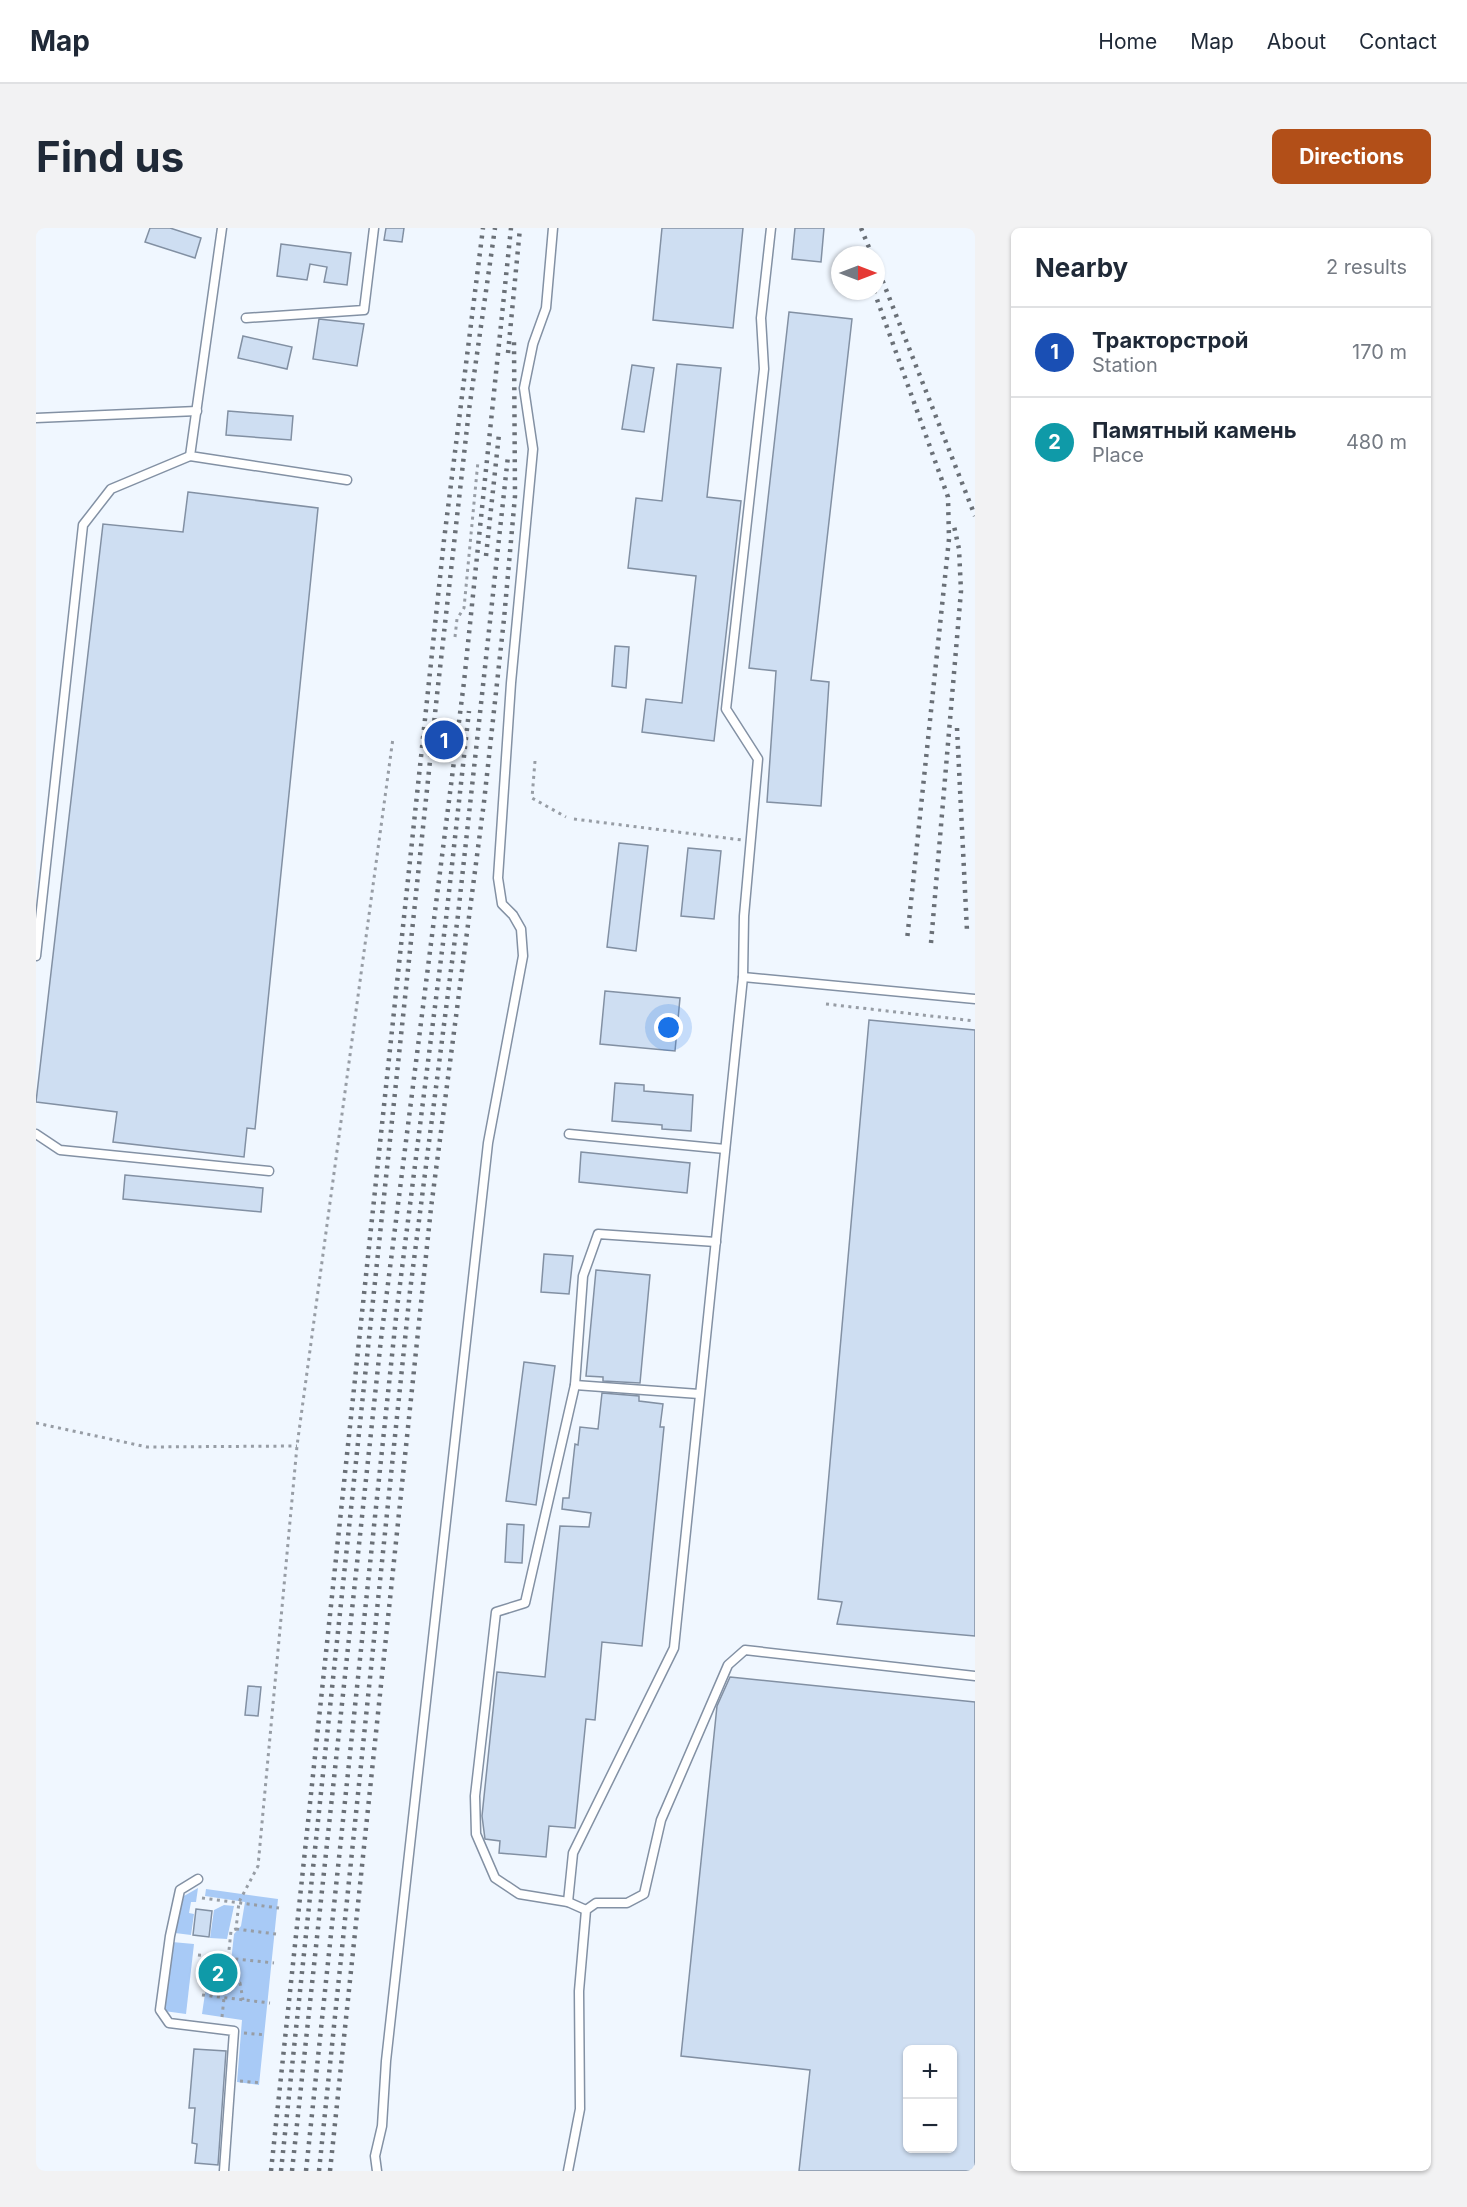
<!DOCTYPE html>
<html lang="en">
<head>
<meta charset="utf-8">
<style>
  body { margin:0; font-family:Inter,sans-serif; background:#f2f2f3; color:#1f2937 }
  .controls { position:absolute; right:18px; bottom:18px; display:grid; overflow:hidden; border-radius:9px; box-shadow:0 2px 4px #0004 }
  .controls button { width:54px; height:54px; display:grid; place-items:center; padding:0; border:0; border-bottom:2px solid #e0e1e3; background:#fff; color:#1f2937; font:30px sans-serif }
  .compass { position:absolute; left:795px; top:18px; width:54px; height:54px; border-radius:50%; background:#fff; box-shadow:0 2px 4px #0004; rotate:90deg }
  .you { position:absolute; left:633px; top:800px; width:21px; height:21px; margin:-15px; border:4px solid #fff; border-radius:50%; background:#1a73e8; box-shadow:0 0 0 9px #1a73e833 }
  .badge { display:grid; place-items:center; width:39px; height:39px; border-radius:50%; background:#b24f18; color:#fff; font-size:20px; font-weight:700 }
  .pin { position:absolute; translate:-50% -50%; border:3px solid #fff; box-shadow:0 2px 6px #0006 }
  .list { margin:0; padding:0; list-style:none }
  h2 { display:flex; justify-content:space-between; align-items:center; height:78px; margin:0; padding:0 24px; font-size:26px }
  h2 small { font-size:20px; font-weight:400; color:#747a83 }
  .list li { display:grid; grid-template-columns:39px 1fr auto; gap:18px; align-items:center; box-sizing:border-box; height:90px; padding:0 24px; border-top:2px solid #e0e1e3 }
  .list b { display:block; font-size:22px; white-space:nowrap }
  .list p { margin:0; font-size:20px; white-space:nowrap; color:#747a83 }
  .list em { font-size:20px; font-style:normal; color:#747a83 }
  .map { position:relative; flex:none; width:939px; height:1943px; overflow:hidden; border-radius:9px }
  header { display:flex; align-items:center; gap:36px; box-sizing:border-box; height:84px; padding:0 30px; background:#fff; border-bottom:2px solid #e0e1e3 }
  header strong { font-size:28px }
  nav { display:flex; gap:33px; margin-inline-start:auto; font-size:21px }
  .intro { display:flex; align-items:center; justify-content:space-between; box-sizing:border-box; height:144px; padding:0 36px }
  h1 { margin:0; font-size:42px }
  .button { padding:15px 27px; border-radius:9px; background:#b24f18; color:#fff; font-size:21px; font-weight:700 }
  main { display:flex; gap:36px; padding:0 36px }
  aside { flex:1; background:#fff; border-radius:9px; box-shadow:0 2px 4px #0004 }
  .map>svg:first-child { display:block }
</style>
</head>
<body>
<header>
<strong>Map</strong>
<nav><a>Home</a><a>Map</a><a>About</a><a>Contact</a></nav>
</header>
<div class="intro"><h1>Find us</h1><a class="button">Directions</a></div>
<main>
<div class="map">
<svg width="939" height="1943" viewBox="0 0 939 1943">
  <rect width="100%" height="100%" fill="#f0f7ff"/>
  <g fill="#a8caf6">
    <path d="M162 1660 160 1674H155L153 1685 158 1686 155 1707 139 1705 148 1668Z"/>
    <path d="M170 1661 242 1671 223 1857 201 1854 206 1792 166 1786 174 1731 195 1734 198 1706 205 1698 209 1674 169 1668Z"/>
    <path d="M188 1677 198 1678 191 1711 174 1710 178 1682Z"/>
    <path d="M136 1714 158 1716 150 1786 128 1783Z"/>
  </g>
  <g fill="#cedef2" stroke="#8290a3" stroke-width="1.5" fill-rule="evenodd">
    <path d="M114 0H134L165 10 159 30 109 14Z"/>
    <path d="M350 0H368L366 14 348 12Z"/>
    <path d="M626 0H707L697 100 617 92Z"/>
    <path d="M759 0H788L785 34 756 31Z"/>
    <path d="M245 16 315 25 311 57 288 54 291 39 274 36 271 52 241 48Z"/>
    <path d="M753 84 816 91 775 452 793 454 785 578 731 574 740 443 713 440Z"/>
    <path d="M283 91 328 96 321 138 277 131Z"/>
    <path d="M207 108 256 119 251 141 202 130Z"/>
    <path d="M641 136 685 140 671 269 705 273 678 513 606 504 610 471 646 475 660 348 592 340 600 270 626 273Z"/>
    <path d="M596 137 618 140 608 204 586 201Z"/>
    <path d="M192 183 257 188 255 212 190 207Z"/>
    <path d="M152 264 282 280 219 901 211 900 208 929 77 914 81 884 0 874 67 296 147 304Z"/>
    <path d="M579 418 593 419 590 460 576 458Z"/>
    <path d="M583 615 612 618 600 723 571 719Z"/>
    <path d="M652 620 685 623 678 691 645 688Z"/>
    <path d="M569 763 644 770 639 823 564 816Z"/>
    <path d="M833 792 939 802V1408L801 1396 806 1374 782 1371Z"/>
    <path d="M579 855 608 857V863L657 867 655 903 626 901V897L576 893Z"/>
    <path d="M545 924 654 935 651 965 543 954Z"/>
    <path d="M89 947 227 960 225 984 87 971Z"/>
    <path d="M508 1026 537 1028 533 1066 505 1064Z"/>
    <path d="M560 1042 614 1047 604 1155 567 1153V1149L550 1148Z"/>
    <path d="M488 1134 519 1138 500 1277 470 1273Z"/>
    <path d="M566 1165 603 1168V1173L627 1176 624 1199H628L606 1418 566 1414 559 1492 550 1491 539 1600 513 1598 510 1629 463 1625 464 1613 449 1611 446 1588 461 1444 509 1449 524 1298 553 1299 555 1285 526 1281 527 1270H533L539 1216 542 1217 544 1199 562 1201Z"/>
    <path d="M471 1296 488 1297 486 1335 469 1334Z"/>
    <path d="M694 1449 939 1474V1943H763L774 1842 645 1828 681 1478ZM872 1821H916V1920H872Z"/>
    <path d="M212 1458 225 1459 222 1488 209 1487Z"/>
    <path d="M160 1681 176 1683 173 1709 157 1707Z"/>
    <path d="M158 1821 190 1823 182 1937 159 1935 161 1916 156 1915 159 1880H153Z"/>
  </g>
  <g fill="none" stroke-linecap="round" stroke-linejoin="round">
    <defs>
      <g id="service">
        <path d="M186 0 154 228 311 252"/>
        <path d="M210 90 328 82 338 0"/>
        <path d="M0 190 161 183"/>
        <path d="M0 728 47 297 75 261 154 228"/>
        <path d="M707 749 939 771"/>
        <path d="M0 906 24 922 233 943"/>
        <path d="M533 906 689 921"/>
        <path d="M539 1157 663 1166"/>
        <path d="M162 1651 144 1662 134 1708 124 1782 133 1795 198 1803 188 1943"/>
        <path d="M532 1674 537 1625 638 1420 707 749 708 688 722 531 690 481 728 141 725 90 735 0"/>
        <path d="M550 1682 532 1674 483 1666 459 1650 440 1606 439 1568 460 1384 489 1375 539 1157 547 1048 562 1006 680 1014"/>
        <path d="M341 1943 339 1928 346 1898 350 1833 452 915 487 728 485 701 477 687 466 676 462 650 475 455 497 221 488 160 497 116 510 80 517 0"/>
        <path d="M532 1943 544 1881 543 1763 550 1682 560 1675H591L608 1666 625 1592 692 1437 709 1422 939 1448"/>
      </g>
    </defs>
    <use href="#service" stroke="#8391a4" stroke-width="11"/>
    <g stroke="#979da5" stroke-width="3" stroke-dasharray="3 4.5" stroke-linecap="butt">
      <path d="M419 409 421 391 428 380 442 233"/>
      <path d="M499 533 496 570 530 589"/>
      <path d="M538 591 706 612"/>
      <path d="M790 776 939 793"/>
      <path d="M0 1195 111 1219 261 1218"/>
      <path d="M166 1670 243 1680"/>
      <path d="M200 1701 240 1706"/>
      <path d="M162 1727 238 1735"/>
      <path d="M190 1749 204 1755 207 1772"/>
      <path d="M166 1767 234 1775"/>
      <path d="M186 1789 195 1703 200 1701 203 1674 222 1638 261 1218 357 510"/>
      <path d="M208 1805 230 1807"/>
      <path d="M204 1853 226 1855"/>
    </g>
    <use href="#service" stroke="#fff" stroke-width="8"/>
    <g stroke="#6a7077" stroke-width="4.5" stroke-dasharray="3 6" stroke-linecap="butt">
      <path d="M825 0 836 27"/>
      <path d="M840 36 939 288"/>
      <path d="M838 63 912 269 913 311 871 712"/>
      <path d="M472 125 484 0"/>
      <path d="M450 328 463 206"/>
      <path d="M921 500 931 703"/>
      <path d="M895 715 925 363 923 321 918 298"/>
      <path d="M235 1943 408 312 447 0"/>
      <path d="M245 1943 401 467 433 182 459 0"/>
      <path d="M256 1943 345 1111 428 454 475 0"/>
      <path d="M270 1943 361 1080 410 691 433 483"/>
      <path d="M283 1943 374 1063 422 687 472 228"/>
      <path d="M294 1943 395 980 448 574 468 391 479 268 478 114"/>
    </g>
  </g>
</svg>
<div class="controls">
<button>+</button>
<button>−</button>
</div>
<svg class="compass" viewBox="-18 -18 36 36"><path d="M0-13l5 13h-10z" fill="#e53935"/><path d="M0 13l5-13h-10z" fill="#747a83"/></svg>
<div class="you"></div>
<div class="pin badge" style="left:408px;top:512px;background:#1a4fb4">1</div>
<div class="pin badge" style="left:182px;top:1745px;background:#0f9aa8">2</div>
</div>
<aside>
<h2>Nearby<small>2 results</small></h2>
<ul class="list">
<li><span class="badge" style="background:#1a4fb4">1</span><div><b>Тракторстрой</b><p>Station</p></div><em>170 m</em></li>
<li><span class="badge" style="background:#0f9aa8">2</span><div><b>Памятный камень</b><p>Place</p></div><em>480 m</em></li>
</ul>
</aside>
</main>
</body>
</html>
